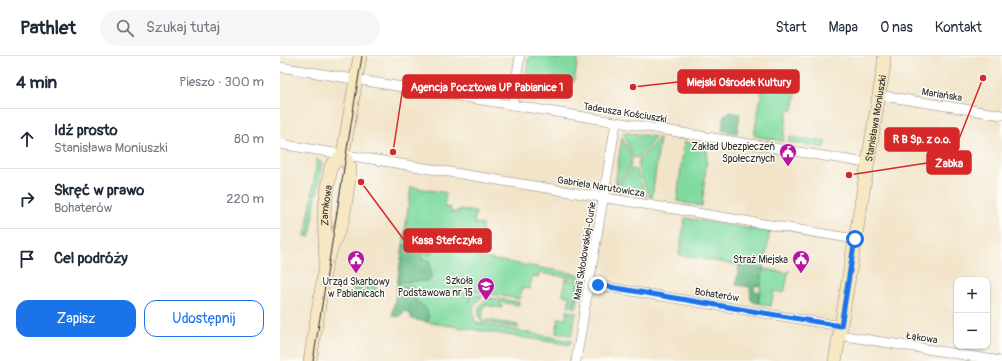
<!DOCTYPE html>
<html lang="pl">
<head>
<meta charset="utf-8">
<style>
  body { margin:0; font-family:Pangolin,sans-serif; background:#f6f6f7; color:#1f2937 }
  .controls { position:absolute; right:12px; bottom:12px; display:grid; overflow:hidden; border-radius:8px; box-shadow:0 1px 3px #0004 }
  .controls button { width:36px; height:36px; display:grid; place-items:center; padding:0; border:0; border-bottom:1px solid #e0e1e3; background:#fff; color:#1f2937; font:20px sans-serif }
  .stop { position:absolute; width:12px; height:12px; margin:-9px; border:3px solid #1a73e8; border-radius:50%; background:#fff }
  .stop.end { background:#1a73e8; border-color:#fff; box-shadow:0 1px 4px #0008 }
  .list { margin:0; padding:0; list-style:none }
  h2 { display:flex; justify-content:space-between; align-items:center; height:52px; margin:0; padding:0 16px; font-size:17px }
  h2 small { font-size:13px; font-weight:400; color:#747a83 }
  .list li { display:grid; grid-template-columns:26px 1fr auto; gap:12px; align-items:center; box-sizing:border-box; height:60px; padding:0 16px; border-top:1px solid #e0e1e3 }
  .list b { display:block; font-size:15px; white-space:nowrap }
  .list p { margin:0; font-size:13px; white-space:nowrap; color:#747a83 }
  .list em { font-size:13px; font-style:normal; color:#747a83 }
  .actions { display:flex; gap:8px; padding:12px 16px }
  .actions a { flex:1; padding:9px 0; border:1px solid #1a73e8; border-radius:12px; text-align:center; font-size:14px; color:#1a73e8 }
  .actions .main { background:#1a73e8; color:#fff }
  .icon { flex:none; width:22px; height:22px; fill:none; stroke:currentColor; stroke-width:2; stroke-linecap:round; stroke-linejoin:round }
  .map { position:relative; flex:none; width:722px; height:305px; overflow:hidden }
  header { display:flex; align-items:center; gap:24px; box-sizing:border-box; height:56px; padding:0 20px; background:#fff; border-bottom:1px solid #e0e1e3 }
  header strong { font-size:19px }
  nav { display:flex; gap:22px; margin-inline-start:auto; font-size:14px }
  .search { width:280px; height:36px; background:#f6f6f7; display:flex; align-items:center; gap:10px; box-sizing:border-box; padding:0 14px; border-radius:22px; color:#747a83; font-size:15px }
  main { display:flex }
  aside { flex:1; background:#fff }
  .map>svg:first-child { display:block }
</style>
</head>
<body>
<header>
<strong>Pathlet</strong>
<div class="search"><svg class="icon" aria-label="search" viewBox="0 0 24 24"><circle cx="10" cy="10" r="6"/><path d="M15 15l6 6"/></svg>Szukaj tutaj</div>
<nav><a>Start</a><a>Mapa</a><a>O nas</a><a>Kontakt</a></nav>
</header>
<main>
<aside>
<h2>4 min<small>Pieszo · 300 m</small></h2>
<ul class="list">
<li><svg class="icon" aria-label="ahead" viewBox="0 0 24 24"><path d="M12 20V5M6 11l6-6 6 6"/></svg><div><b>Idź prosto</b><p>Stanisława Moniuszki</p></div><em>80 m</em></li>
<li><svg class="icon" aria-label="right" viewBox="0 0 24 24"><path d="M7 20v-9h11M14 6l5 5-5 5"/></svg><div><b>Skręć w prawo</b><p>Bohaterów</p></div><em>220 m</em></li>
<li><svg class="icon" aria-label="arrive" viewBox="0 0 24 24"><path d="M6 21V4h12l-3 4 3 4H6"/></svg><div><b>Cel podróży</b></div></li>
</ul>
<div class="actions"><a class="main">Zapisz</a><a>Udostępnij</a></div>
</aside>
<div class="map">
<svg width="722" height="305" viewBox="0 0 722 305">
  <rect width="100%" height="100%" fill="#fdfcf7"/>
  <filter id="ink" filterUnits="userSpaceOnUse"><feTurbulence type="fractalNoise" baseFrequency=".025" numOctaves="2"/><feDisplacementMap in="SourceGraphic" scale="8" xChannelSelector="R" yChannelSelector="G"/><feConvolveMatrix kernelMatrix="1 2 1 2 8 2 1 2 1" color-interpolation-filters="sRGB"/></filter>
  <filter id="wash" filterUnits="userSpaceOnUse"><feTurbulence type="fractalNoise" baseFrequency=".012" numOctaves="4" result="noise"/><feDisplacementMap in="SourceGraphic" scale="16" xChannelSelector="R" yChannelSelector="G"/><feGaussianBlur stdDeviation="0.9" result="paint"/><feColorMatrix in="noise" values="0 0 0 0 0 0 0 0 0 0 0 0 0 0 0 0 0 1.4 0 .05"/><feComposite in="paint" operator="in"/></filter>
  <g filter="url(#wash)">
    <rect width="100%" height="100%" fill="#f2e4c9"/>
    <g fill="#81dba1" stroke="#568366">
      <path d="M249 0H269V2L279 3 280 0 298 2 294 26 282 23 260 22 257 20 253 44 245 23Z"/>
      <path d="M484 20 518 26 513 54H508L503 85 474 80Z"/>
      <path d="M343 76 376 81 358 102 353 101Z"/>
      <path d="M342 81 352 103 350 111 335 130Z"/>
      <path d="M509 81 546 86 545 92 508 86Z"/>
      <path d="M379 82H380L372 142 370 141 358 112 359 104Z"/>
      <path d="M404 86 428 89 422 150 397 145Z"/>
      <path d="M37 103 42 107 37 139 32 138Z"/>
      <path d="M351 113 356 114 367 141 333 135Z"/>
      <path d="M131 131 166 137 164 151 171 152 170 156H178V154L196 156 194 167 203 169 198 201 302 219 297 252H294L299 224 295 222 259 217 258 221 252 220 250 233 242 232 240 243 176 232V235L190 238 188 246H190L191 238 203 240C193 247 190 256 196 267L291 285 290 289 147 266 148 263 138 246 135 245V233L128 229 118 234 116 238 117 229 122 226 148 225C154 209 146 212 141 199L143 196 153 194 123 189Z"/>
      <path d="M32 141H36L30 181 25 180Z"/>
      <path d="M405 162 490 176 483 213 508 217 509 214 504 237 494 235 491 250 478 247 483 213 399 199Z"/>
      <path d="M285 223 298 225 293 251 288 250 290 241 283 239Z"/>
      <path d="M87 227 96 230 95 240 73 239 75 229 79 230V233L86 234Z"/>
      <path d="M211 242 239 246V249L220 246V249H222V252L204 249 202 263 238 269V272L202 266C194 256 200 245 211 242Z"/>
      <path d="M287 255 296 256 292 279 276 277 279 262 286 263Z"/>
    </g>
    <g fill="#68bb87" stroke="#4a7359">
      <path d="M450 56 460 58 457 77 442 75 444 59Z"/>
      <path d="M123 189 153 194 152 197 150 199 143 196 141 199 143 204H150L151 223 148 225 122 226 117 229Z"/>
      <path d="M459 209 483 213 481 230 475 229 474 235 480 236 478 247 473 246 471 244 470 231 456 229Z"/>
      <path d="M128 229H132L135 233V245C143 248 152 257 147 266L132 263 130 258 125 255 119 261 112 260 116 238 118 234Z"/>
    </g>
  </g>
  <g filter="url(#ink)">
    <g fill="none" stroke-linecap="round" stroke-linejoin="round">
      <defs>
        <g id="street">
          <path d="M0 11 587 107"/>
          <path d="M598 39 722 59"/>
          <path d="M232 49 240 0"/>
          <path d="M0 88 575 183"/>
          <path d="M309 228 561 270"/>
          <path d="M559 279 721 305"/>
          <path d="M296 305 336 66"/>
        </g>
        <g id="secondary">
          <path d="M48 201 63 163 70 116V112L63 98 80 0"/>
          <path id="s1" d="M30 305 46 206 44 155 51 110 63 98"/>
          <path id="s2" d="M555 305 604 9V0"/>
        </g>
      </defs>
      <use href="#street" stroke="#8e887a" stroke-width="10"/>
      <use href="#secondary" stroke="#8e887a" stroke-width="14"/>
      <use href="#street" stroke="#fff" stroke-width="9"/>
      <use href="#secondary" stroke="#f7e8c3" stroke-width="13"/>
      <path stroke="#2b2b2b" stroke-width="1" d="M33 305 82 0"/>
    </g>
  </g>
  <g fill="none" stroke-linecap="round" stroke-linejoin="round" filter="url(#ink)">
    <path stroke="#1a73e8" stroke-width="5" d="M318 229 561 270 575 183"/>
  </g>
  <defs>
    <symbol id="civic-pin" viewBox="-11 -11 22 30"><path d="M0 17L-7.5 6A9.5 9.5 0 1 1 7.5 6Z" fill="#b5179e" stroke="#fdfcf7"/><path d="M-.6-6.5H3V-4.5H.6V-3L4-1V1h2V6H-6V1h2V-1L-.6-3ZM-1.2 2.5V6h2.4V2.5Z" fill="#fff"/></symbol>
    <symbol id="school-pin" viewBox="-11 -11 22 30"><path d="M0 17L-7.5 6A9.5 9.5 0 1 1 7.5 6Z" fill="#b5179e" stroke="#fdfcf7"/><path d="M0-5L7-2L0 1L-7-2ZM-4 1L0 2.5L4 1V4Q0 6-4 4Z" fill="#fff"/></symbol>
  </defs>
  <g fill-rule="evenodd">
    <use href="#civic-pin" x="498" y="86" width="20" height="27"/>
    <use href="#civic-pin" x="66" y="193" width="20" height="27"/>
    <use href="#civic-pin" x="511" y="193" width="20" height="27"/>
    <use href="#school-pin" x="196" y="220" width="20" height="27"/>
  </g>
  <g text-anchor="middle" stroke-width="3" stroke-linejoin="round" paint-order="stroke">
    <g font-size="10" fill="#2b2b2b" stroke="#fdfcf7">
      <text transform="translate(662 38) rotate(9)" y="4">Mariańska</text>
      <text transform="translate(345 56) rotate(9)" y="4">Tadeusza Kościuszki</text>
      <text dy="4" stroke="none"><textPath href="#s2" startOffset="246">Stanisława Moniuszki</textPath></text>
      <text transform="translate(321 130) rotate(9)" y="4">Gabriela Narutowicza</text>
      <text dy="4" stroke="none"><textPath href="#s1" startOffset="157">Zamkowa</textPath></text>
      <text transform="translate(304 195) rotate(-81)" y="4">Marii Skłodowskiej-Curie</text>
      <text transform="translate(437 238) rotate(9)" y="4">Bohaterów</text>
      <text transform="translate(642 281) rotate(9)" y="4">Łąkowa</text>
    </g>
    <g font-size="10" fill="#2b2b2b" stroke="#fdfcf7" text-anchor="end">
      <text x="495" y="94">Zakład Ubezpieczeń<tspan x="495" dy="12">Społecznych</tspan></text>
      <text x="508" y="207">Straż Miejska</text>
      <text x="193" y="228">Szkoła<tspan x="193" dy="12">Podstawowa nr 15</tspan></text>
      <text x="76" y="229" text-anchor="middle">Urząd Skarbowy<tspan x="76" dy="12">w Pabianicach</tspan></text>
    </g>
  </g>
  <path fill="none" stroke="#d62828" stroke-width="1.5" d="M353 31L398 26M113 96L123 31M703 22L679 83M569 119L647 107M81 126L124 184"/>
  <g fill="#d62828" stroke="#fdfcf7" stroke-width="1.5">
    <circle cx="353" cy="31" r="4"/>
    <circle cx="113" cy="96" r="4"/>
    <circle cx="703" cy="22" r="4"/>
    <circle cx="569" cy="119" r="4"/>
    <circle cx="81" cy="126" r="4"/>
  </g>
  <g fill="#d62828" stroke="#d62828" stroke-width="1.5">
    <rect x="398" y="14" width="121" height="23" rx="4"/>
    <rect x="123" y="19" width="169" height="23" rx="4"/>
    <rect x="605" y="72" width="74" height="23" rx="4"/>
    <rect x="647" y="95" width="44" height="23" rx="4"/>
    <rect x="124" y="173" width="87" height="23" rx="4"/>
  </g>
  <g font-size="11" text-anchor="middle" font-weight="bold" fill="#fff">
    <text x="459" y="30">Miejski Ośrodek Kultury</text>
    <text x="207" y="35">Agencja Pocztowa UP Pabianice 1</text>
    <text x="642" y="87">R B Sp. z o.o.</text>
    <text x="669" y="111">Żabka</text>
    <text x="167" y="188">Kasa Stefczyka</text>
  </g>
</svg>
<div class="controls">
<button>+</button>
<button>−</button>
</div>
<div class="stop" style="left:575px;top:183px"></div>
<div class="stop end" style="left:318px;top:229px"></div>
</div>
</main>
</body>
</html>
